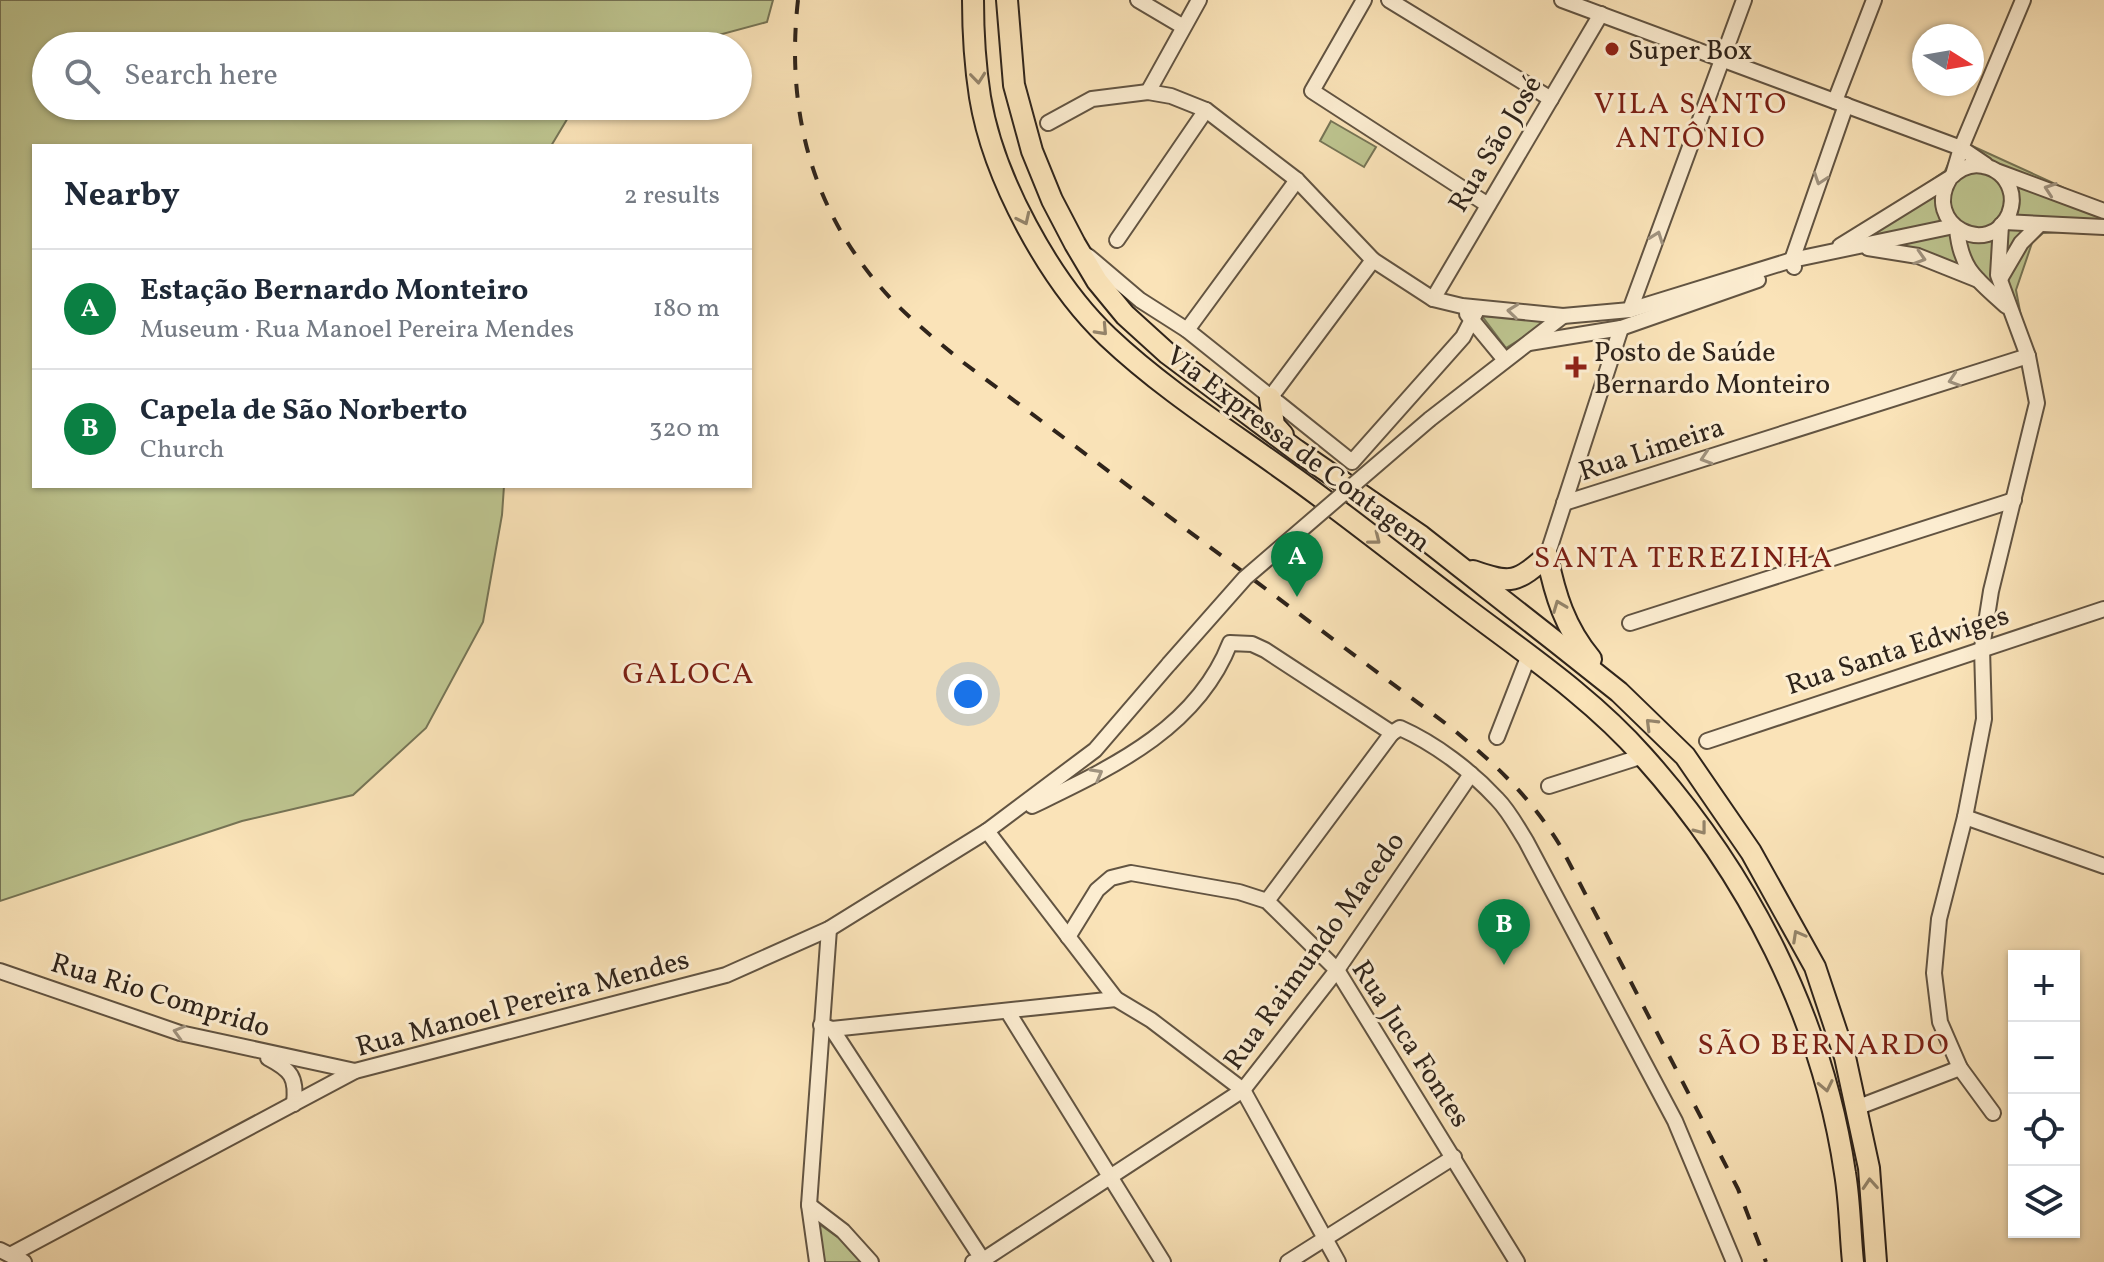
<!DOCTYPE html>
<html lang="en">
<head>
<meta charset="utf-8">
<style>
  body { margin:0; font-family:Vollkorn,serif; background:#f2f2f3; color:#1f2937 }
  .controls { position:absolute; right:24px; bottom:24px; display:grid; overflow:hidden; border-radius:0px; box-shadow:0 2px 6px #0004 }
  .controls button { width:72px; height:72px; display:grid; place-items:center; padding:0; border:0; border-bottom:2px solid #e0e1e3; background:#fff; color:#1f2937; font:40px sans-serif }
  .compass { position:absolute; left:1912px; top:24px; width:72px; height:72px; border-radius:50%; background:#fff; box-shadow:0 2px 6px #0004; rotate:101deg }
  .you { position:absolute; left:968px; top:694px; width:28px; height:28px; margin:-20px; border:6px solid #fff; border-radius:50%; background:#1a73e8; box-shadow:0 0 0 12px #1a73e833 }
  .badge { display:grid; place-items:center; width:52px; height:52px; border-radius:50%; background:#0b8043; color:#fff; font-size:26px; font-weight:700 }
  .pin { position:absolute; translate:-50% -66px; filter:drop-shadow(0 2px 4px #0008) }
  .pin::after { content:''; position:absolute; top:42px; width:28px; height:24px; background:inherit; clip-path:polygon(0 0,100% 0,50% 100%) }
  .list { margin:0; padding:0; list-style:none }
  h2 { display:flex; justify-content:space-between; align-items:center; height:104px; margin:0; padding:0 32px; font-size:34px }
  h2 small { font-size:26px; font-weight:400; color:#747a83 }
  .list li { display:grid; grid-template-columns:52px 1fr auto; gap:24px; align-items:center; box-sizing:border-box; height:120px; padding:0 32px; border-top:2px solid #e0e1e3 }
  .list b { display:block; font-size:30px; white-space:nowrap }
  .list p { margin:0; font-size:26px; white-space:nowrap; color:#747a83 }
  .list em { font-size:26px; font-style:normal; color:#747a83 }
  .icon { flex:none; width:44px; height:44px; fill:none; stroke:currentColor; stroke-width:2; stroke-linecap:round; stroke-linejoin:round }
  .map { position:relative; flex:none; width:2104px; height:1262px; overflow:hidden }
  .search { position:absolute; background:#fff; box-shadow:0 2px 6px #0004; left:32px; top:32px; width:720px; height:88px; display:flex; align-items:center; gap:20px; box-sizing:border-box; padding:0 28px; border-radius:44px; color:#747a83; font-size:30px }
  .panel { position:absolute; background:#fff; box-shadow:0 2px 6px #0004; left:32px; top:144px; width:720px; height:344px; border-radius:0px }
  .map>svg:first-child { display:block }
</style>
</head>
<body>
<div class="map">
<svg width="2104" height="1262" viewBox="0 0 2104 1262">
  <rect width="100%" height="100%" fill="#fae3b8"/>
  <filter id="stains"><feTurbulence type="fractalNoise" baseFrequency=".0025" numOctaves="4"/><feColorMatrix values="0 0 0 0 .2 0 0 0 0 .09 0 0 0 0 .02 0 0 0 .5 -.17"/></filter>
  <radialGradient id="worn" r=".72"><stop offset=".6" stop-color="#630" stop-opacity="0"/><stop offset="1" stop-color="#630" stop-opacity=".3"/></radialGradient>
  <g fill="#bdc48f" stroke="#767455" stroke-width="2">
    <path d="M0 0H773L767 22 678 46H46V106H575L551 146H34V486H504L502 515 483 622 426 728 353 795 242 821 0 901Z"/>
    <path d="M1331 121 1376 147 1364 167 1320 141Z"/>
    <path d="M1959 140 2104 206V230L2043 233 2032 243 2016 290 2026 343 1978 276 1920 255 1835 246 1945 171Z"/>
    <path d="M1482 316 1551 320 1506 348Z"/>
    <path d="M819 1224 849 1245 864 1262H822L818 1241Z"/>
  </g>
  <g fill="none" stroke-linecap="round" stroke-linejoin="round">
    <defs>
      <g id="minor">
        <path d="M1138 0 1182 26"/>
        <path d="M1364 0 1312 91 1488 205"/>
        <path d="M1389 0 1551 99"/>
        <path d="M1562 0 1961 148 1986 165"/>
        <path d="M1148 92 1199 0"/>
        <path d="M1835 101 1874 0"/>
        <path d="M1048 123 1092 99 1148 92 1171 96 1206 110 1297 180 1373 260 1433 299 1462 306 1563 316 1630 310 1792 260 1954 226"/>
        <path d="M1999 172 2104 211"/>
        <path d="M1953 175 1961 148 2023 0"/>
        <path d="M2004 222 2104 227"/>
        <path d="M1957 229C1961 271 1977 279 2006 306"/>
        <path d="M1117 240 1206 110"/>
        <path d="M1840 246 1950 178C1959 169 1970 163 1983 166 1996 168 2006 177 2010 189 2013 197 2012 206 2009 214 1990 259 1921 225 1950 178"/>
        <path d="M1868 248 1918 256 1978 280"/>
        <path d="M1088 256 1140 300 1187 330 1352 462 1463 337 1478 308"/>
        <path d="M1794 267 1792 260 1846 105"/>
        <path d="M2000 279 2021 243 2040 224"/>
        <path d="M1433 299 1601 14"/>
        <path d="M1630 310 1744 0"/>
        <path d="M1467 314 1505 360"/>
        <path d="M1187 330 1297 180"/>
        <path d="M1529 343 1621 328 1758 280"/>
        <path d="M1270 398 1373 260"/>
        <path d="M1430 419 1563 316"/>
        <path d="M1564 503 2028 356"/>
        <path d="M1547 556 1621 328"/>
        <path d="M1630 623 2014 500"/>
        <path d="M1392 733 1400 728C1436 744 1471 771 1497 799 1509 811 1517 827 1526 841L1675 1121 1734 1262"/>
        <path d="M1497 737 1529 655"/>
        <path d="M1707 741 2104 609"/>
        <path d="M1549 786 1643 756"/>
        <path d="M1032 806C1110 768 1196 730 1230 643L1252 644 1265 650 1392 733"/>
        <path d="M1965 817 2104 866"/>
        <path d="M987 831 1116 999 1151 1020 1243 1090 1338 1262"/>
        <path d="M1267 901 1392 733"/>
        <path d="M1068 937 1097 890 1111 878 1131 873 1239 892 1267 901 1337 970 1517 1262"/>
        <path d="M0 971 180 1033 355 1071"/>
        <path d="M1008 1012 1163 1262"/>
        <path d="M821 1025 832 1029 984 1262"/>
        <path d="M832 1029 1116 999"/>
        <path d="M268 1058C291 1070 297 1077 294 1104"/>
        <path d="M1856 1108 1960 1068"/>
        <path d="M1993 1113 1960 1068 1940 1022 1934 973 1939 919 1965 817 1984 719 1982 648 1991 591 2037 403 2028 356 1998 275 2001 225"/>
        <path d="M809 1205 843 1231 871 1262"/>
        <path d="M0 1250 24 1262"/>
        <path d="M12 1254 355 1071 726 975 829 929 987 831 1095 750 1169 664"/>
        <path d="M817 1262 809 1205 829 929"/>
        <path d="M973 1262 983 1260 1243 1090 1337 970 1471 774"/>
        <path d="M1288 1262 1454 1157"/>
      </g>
      <g id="highway">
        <path d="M973 0C973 32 975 65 980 97 993 177 1049 281 1108 337 1163 389 1228 430 1289 474 1348 516 1405 562 1463 606 1525 653 1592 698 1643 756 1748 873 1822 1017 1845 1173 1850 1202 1850 1233 1853 1262"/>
        <path d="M1007 0 1014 85 1032 151 1052 200 1075 244 1097 281 1125 315 1168 354 1296 450 1421 536 1556 642 1619 692 1685 756 1751 852 1815 967 1845 1057 1869 1168 1876 1262"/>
        <path d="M1270 398 1274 425 1283 435"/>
        <path d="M1473 571C1512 585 1517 582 1547 556 1555 595 1565 628 1591 659"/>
      </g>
    </defs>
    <use href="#minor" stroke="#625442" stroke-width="18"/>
    <use href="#highway" stroke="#2f241b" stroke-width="24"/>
    <use href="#minor" stroke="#fcedd1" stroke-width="14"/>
    <use href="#highway" stroke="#fae3b8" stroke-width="20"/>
    <path stroke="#2f241b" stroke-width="4" stroke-dasharray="14 14" stroke-linecap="butt" d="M798 0C785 115 814 219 895 303 917 325 941 344 964 363L1449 726C1494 763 1530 796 1561 847L1738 1189 1766 1262"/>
    <defs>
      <path id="minor-bridge" d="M1169 664 1245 578 1430 419"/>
    </defs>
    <use href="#minor-bridge" stroke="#625442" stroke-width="18" stroke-linecap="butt"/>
    <use href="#minor-bridge" stroke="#fcedd1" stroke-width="14"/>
  </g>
  <defs><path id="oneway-chevron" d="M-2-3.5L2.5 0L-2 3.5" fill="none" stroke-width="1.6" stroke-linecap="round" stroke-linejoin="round" transform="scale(2)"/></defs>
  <g stroke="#94846a">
    <use href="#oneway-chevron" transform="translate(978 78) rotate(84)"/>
    <use href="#oneway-chevron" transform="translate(1024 219) rotate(65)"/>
    <use href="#oneway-chevron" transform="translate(1102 330) rotate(47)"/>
    <use href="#oneway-chevron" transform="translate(1375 539) rotate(38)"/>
    <use href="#oneway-chevron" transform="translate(1559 606) rotate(-111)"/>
    <use href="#oneway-chevron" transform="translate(1651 724) rotate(-135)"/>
    <use href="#oneway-chevron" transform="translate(1701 829) rotate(52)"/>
    <use href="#oneway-chevron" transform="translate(1798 936) rotate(-119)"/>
    <use href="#oneway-chevron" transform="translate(1826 1086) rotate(78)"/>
    <use href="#oneway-chevron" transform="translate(1870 1184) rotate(-94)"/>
  </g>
  <g stroke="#a0937f">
    <use href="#oneway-chevron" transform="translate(1820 179) rotate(109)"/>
    <use href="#oneway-chevron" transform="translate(2050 189) rotate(-161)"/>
    <use href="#oneway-chevron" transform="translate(1657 237) rotate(-70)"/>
    <use href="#oneway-chevron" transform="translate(1920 258) rotate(17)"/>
    <use href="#oneway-chevron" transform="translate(1513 311) rotate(-174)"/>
    <use href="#oneway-chevron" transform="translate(1954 380) rotate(162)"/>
    <use href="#oneway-chevron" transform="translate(1706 458) rotate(162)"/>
    <use href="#oneway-chevron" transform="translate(1097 774) rotate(-29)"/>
    <use href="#oneway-chevron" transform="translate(179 1032) rotate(-164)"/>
  </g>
  <g fill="#8f2418" stroke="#fcedd1" stroke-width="3">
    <circle cx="1612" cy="49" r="8"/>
    <path d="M1572 355h8v8h8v8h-8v8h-8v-8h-8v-8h8z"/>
  </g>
  <g text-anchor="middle" stroke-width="6" stroke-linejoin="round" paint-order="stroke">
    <g font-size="28" fill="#2f241b" stroke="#fcedd1" text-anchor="start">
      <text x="1628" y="59">Super Box</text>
      <text x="1594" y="361">Posto de Saúde<tspan x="1594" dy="32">Bernardo Monteiro</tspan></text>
    </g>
    <g font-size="28" fill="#2f241b" stroke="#fcedd1">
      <text transform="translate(1494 143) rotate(-59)" y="10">Rua São José</text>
      <text transform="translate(1299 448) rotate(37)" y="10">Via Expressa de Contagem</text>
      <text transform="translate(1651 448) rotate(-18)" y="10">Rua Limeira</text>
      <text transform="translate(1897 649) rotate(-18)" y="10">Rua Santa Edwiges</text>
      <text transform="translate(1313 950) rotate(-54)" y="10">Rua Raimundo Macedo</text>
      <text transform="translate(161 994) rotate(17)" y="10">Rua Rio Comprido</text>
      <text transform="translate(522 1002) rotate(-15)" y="10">Rua Manoel Pereira Mendes</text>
      <text transform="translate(1412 1043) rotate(57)" y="10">Rua Juca Fontes</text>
    </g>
    <g font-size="30" letter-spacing="2" fill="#7a1f14" stroke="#fcedd1">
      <text x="1691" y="113">VILA SANTO<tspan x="1691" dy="34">ANTÔNIO</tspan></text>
      <text x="1684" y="567">SANTA TEREZINHA</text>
      <text x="689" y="683">GALOCA</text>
      <text x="1824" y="1054">SÃO BERNARDO</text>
    </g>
  </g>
  <rect width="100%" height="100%" filter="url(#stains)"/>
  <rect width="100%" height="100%" fill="url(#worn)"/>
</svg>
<div class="controls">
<button>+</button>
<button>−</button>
<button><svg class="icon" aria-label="locate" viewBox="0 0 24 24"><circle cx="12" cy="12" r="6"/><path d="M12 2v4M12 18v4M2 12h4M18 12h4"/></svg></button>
<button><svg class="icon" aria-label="layers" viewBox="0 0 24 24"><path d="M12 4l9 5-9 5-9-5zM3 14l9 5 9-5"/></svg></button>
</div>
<svg class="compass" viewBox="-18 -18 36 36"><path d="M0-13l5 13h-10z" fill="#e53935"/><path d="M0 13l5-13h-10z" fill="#747a83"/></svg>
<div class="you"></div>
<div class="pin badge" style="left:1297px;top:597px">A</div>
<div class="pin badge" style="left:1504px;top:965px">B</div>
<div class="search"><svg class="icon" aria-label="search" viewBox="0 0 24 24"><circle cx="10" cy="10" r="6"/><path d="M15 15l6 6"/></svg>Search here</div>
<section class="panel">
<h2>Nearby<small>2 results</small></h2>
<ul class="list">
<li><span class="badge">A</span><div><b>Estação Bernardo Monteiro</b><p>Museum · Rua Manoel Pereira Mendes</p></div><em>180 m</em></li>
<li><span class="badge">B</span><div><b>Capela de São Norberto</b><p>Church</p></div><em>320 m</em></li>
</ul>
</section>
</div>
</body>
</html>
